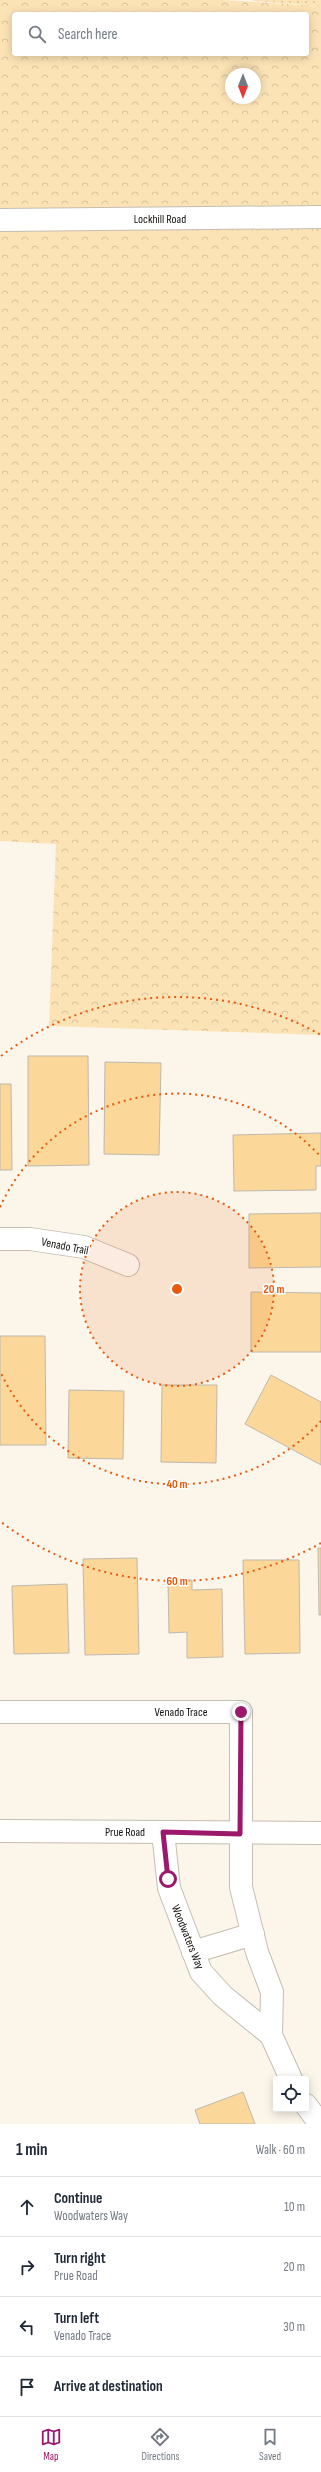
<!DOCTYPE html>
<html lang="en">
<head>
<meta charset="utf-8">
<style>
  body { margin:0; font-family:"Sofia Sans Condensed",sans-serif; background:#f6f6f7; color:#1f2937 }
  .controls { position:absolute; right:12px; bottom:12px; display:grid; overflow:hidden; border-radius:4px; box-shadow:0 2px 10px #0003 }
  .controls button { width:36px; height:36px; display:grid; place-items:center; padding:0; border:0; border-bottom:1px solid #e0e1e3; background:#fff; color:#1f2937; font:20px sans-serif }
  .compass { position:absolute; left:225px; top:68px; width:36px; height:36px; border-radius:50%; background:#fff; box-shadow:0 2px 10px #0003; rotate:180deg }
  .stop { position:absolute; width:12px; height:12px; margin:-9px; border:3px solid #9b186b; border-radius:50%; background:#fff }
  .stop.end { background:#9b186b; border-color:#fff; box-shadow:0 1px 4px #0008 }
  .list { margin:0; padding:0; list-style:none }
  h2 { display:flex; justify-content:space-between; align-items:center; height:52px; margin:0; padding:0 16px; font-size:17px }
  h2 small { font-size:13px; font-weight:400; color:#747a83 }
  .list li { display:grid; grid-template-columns:26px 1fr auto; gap:12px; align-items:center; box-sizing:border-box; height:60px; padding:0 16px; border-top:1px solid #e0e1e3 }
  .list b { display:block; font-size:15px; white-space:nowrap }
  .list p { margin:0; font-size:13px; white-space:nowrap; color:#747a83 }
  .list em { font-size:13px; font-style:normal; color:#747a83 }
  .icon { flex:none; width:22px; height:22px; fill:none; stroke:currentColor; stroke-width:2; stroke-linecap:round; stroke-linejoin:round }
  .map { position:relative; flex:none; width:321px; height:2124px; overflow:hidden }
  .search { position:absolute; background:#fff; box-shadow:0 2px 10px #0003; left:12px; right:12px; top:12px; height:44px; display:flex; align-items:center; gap:10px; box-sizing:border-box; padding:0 14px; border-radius:4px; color:#747a83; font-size:15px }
  .sheet { height:292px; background:#fff }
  nav { display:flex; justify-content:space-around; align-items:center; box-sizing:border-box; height:56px; border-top:1px solid #e0e1e3; background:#fff; font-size:11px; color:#747a83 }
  nav a { display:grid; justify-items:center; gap:2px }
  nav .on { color:#9b186b }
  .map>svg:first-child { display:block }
</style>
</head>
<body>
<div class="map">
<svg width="321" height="2124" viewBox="0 0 321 2124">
  <defs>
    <pattern id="grass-dots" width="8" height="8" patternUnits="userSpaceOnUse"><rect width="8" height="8" fill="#fce3b6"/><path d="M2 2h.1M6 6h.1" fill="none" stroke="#d7c29b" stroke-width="1.8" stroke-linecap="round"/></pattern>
    <pattern id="forest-crowns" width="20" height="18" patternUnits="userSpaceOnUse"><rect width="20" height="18" fill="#fce3b6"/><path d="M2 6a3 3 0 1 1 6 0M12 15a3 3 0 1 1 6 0" fill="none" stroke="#d7c29b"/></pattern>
  </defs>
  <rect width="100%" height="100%" fill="#fbf5ea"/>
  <path fill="url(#grass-dots)" d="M253 0H321V6L253 1Z"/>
  <path fill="url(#forest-crowns)" fill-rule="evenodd" d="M0 0H223L321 6V1035L49 1026 56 844 0 841ZM14 14H307V54H14ZM231 74H255V98H231Z"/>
  <g fill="#fbd899" stroke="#beb8ad">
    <path d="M28 1056H88L89 1165 28 1166Z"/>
    <path d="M105 1062 161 1063 159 1155 104 1154Z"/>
    <path d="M0 1084H11L12 1170H0Z"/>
    <path d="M321 1133V1166H316V1190L234 1191 233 1135Z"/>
    <path d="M321 1213V1267L249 1268V1214Z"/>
    <path d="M251 1292 321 1293V1352H251Z"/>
    <path d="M0 1336H45L46 1445H0Z"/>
    <path d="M271 1375 321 1402V1465L245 1424Z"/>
    <path d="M162 1385H217L216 1463 161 1462Z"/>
    <path d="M69 1390 124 1391 123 1459 68 1458Z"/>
    <path d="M318 1548H321V1615H319Z"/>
    <path d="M137 1558 139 1654 85 1655 83 1559Z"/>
    <path d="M243 1560H299L300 1653 245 1654Z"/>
    <path d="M192 1580V1590L222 1589 223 1657 187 1658V1632L169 1633 168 1581Z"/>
    <path d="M67 1584 69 1653 14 1654 12 1586Z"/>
    <path d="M243 2092 255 2124H200L195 2110Z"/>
  </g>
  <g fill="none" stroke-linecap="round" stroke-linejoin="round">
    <defs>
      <g id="minor">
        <path d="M0 220 321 217"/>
        <path d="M0 1239H30L84 1247 128 1265"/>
        <path d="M0 1712H241V1887L257 1952 272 1992 271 2035 291 2079"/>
        <path d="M163 1832 169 1888 201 1972 223 1996 271 2035"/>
        <path d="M193 1952 253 1934"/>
        <path d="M306 2105 320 2124"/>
      </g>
      <path id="secondary" d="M0 1831 321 1833"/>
    </defs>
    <use href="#minor" stroke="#c4beb3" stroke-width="24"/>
    <use href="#secondary" stroke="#c4beb3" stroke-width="24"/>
    <use href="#minor" stroke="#fff" stroke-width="22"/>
    <use href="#secondary" stroke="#fff" stroke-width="22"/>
  </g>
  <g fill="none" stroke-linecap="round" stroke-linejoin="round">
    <path stroke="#9b186b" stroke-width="5" d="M168 1879 163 1832 240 1834 241 1712"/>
  </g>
  <circle cx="177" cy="1289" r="97" fill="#e8590c" fill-opacity=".12"/>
  <g fill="none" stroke="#e8590c" stroke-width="2" stroke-dasharray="2 4">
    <circle cx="177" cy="1289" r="97"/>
    <path d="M321 1421A195 195 0 0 1 0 1371M0 1207A195 195 0 0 1 321 1157"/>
    <path d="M321 1543A292 292 0 0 1 1 1522M1 1056A292 292 0 0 1 321 1035"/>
  </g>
  <g text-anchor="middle" stroke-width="3" stroke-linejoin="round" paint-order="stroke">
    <g font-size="12" fill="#15130f" stroke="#fff">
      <text x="160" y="223">Lockhill Road</text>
      <text transform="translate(65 1246) rotate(11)" y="4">Venado Trail</text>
      <text x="181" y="1716">Venado Trace</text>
      <text x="125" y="1836">Prue Road</text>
      <text transform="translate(188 1937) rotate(68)" y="4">Woodwaters Way</text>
    </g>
  </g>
  <circle cx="177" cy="1289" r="6" fill="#e8590c" stroke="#fff" stroke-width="2"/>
  <g font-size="12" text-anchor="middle" font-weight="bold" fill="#e8590c" stroke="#fff" stroke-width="3" stroke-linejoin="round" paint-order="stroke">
    <text x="274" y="1293">20 m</text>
    <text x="177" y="1488">40 m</text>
    <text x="177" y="1585">60 m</text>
  </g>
</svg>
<div class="controls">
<button><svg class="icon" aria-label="locate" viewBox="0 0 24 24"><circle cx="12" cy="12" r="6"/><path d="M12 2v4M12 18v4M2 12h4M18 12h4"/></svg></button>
</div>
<svg class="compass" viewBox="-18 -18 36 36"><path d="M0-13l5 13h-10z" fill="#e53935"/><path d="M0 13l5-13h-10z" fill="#747a83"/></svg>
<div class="stop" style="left:168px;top:1879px"></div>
<div class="stop end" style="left:241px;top:1712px"></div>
<div class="search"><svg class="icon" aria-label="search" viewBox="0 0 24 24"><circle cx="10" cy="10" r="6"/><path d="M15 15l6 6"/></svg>Search here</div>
</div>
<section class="sheet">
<h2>1 min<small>Walk · 60 m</small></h2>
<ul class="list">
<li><svg class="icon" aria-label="ahead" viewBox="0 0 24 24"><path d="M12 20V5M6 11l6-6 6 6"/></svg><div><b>Continue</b><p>Woodwaters Way</p></div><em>10 m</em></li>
<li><svg class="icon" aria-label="right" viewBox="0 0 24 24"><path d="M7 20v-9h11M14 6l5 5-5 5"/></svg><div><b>Turn right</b><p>Prue Road</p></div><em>20 m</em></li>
<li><svg class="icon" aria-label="left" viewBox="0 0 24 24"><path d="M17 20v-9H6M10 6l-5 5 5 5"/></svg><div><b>Turn left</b><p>Venado Trace</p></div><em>30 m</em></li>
<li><svg class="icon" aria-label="arrive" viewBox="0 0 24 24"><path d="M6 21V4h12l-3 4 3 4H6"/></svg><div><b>Arrive at destination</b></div></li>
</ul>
</section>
<nav>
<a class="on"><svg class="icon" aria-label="map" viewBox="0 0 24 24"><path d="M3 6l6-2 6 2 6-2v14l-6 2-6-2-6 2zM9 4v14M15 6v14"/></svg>Map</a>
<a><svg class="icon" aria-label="directions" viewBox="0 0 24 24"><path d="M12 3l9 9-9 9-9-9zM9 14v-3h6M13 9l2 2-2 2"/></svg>Directions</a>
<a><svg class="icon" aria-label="saved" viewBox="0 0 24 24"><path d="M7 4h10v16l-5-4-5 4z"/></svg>Saved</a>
</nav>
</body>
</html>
